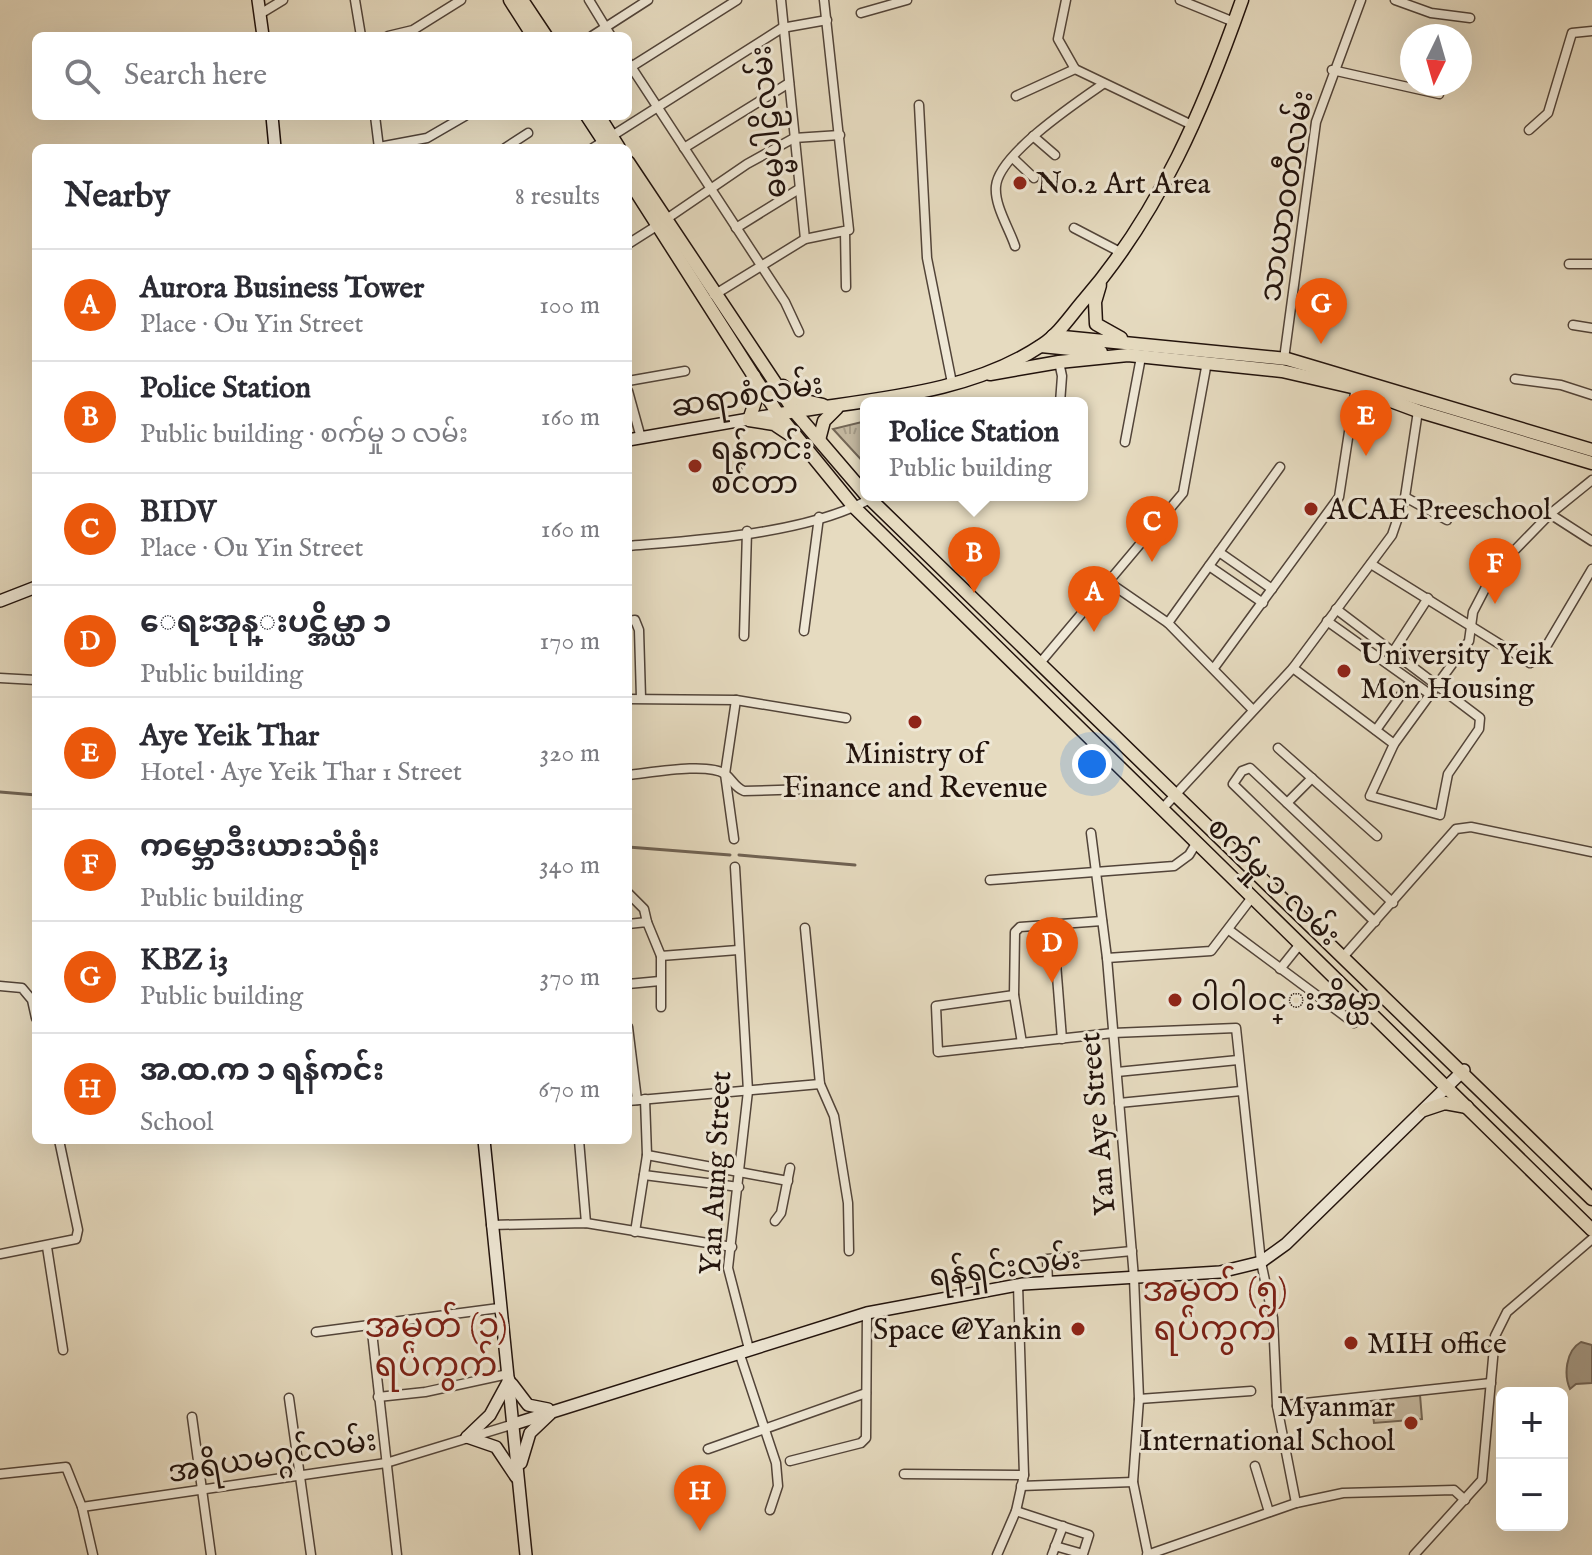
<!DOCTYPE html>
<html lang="en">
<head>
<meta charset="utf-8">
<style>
  body { margin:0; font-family:"IM FELL English","Noto Sans Myanmar",serif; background:#f7f7f7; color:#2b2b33 }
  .controls { position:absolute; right:24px; bottom:24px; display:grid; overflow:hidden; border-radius:12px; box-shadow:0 8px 32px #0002 }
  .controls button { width:72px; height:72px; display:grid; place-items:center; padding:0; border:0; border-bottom:2px solid #e1e1e2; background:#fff; color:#2b2b33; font:40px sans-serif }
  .compass { position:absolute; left:1400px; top:24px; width:72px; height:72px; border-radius:50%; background:#fff; box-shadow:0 8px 32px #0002; rotate:185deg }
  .you { position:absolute; left:1092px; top:764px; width:28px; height:28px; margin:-20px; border:6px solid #fff; border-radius:50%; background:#1a73e8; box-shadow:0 0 0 12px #1a73e833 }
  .badge { display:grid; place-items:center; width:52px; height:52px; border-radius:50%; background:#ea580c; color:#fff; font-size:26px; font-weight:700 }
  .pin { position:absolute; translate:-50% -66px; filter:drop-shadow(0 2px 4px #0008) }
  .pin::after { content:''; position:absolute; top:42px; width:28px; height:24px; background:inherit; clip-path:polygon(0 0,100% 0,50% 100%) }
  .popup { position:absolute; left:860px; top:397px; width:228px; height:104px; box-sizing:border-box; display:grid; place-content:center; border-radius:12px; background:#fff; filter:drop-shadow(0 2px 6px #0005); font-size:26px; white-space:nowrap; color:#7c7c81 }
  .popup b { font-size:30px; color:#2b2b33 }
  .popup::after { content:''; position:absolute; left:50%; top:100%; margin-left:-16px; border:16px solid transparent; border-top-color:#fff }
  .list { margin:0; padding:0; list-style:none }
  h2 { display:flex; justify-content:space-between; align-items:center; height:104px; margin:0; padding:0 32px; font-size:34px }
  h2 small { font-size:26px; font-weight:400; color:#7c7c81 }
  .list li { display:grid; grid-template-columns:52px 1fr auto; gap:24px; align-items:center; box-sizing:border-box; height:112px; padding:0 32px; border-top:2px solid #e1e1e2 }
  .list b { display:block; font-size:30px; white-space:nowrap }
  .list p { margin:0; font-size:26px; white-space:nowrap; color:#7c7c81 }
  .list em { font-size:26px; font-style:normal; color:#7c7c81 }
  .icon { flex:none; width:44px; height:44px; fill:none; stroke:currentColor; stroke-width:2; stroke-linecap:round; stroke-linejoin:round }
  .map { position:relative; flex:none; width:1592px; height:1555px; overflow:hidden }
  .search { position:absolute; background:#fff; box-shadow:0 8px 32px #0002; left:32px; top:32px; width:600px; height:88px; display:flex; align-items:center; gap:20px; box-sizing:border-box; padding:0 28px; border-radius:12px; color:#7c7c81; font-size:30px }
  .panel { position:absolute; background:#fff; box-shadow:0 8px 32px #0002; left:32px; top:144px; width:600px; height:1000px; border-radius:12px }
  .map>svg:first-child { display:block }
</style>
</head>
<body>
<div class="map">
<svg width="1592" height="1555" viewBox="0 0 1592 1555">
  <defs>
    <pattern id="park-tufts" width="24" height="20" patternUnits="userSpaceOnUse" patternTransform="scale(2)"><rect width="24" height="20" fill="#c5b9a1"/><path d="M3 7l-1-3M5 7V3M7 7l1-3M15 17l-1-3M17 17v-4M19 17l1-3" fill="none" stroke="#a99e89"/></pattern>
  </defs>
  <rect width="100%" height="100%" fill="#e6dbc0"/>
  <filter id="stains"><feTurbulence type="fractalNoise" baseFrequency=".0025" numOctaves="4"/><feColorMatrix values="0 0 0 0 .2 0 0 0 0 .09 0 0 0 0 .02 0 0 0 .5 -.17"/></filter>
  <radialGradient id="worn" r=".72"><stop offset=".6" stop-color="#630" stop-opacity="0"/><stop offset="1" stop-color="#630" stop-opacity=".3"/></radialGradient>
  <path fill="url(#park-tufts)" stroke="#736656" stroke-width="2" d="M866 421V465L833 429Z"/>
  <path fill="#c5b9a1" stroke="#736656" stroke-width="2" d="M1420 1395 1422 1419 1374 1423 1371 1399Z"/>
  <path fill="#a39783" stroke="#6f6253" stroke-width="2" d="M1581 1342 1592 1345V1383L1576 1384 1570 1389C1564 1376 1565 1351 1581 1342Z"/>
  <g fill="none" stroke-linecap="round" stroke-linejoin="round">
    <g stroke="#6f6253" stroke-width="3">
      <path d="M0 792 36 795"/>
      <path d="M628 847 730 855"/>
      <path d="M739 855 855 865"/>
    </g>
    <defs>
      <g id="street">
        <path d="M355 0 361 36"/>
        <path d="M589 0 611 36"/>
        <path d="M781 0 805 239"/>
        <path d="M1066 0 1058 39 1075 69 1194 126"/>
        <path d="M1180 0 1234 22"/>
        <path d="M1395 0 1431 13 1470 18"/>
        <path d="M861 13 907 0"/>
        <path d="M260 14 283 0"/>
        <path d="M388 36 413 30 461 0"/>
        <path d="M592 36 648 0"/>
        <path d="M628 62 785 302 799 332"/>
        <path d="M631 67 737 0"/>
        <path d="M1332 70 1439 94"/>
        <path d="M1016 96 1075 69"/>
        <path d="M919 105 927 258 952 383"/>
        <path d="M375 116 379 148"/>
        <path d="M1529 130 1548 113 1572 33 1592 31"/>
        <path d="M1033 136 1055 155"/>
        <path d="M379 147 427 138 465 116"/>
        <path d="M505 148 528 133"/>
        <path d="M593 148 782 28 827 20"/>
        <path d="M684 148 789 83"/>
        <path d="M1014 159 1034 178"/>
        <path d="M665 220 747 164 794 138 840 135"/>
        <path d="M736 228 799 189"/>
        <path d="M1074 228 1120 252"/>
        <path d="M845 231 846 287"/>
        <path d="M628 244 658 225"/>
        <path d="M1015 246C1009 228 994 205 996 186 999 154 1077 102 1103 84"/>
        <path d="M1569 264H1592"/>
        <path d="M714 295 805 239 849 230 824 0"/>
        <path d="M1573 325 1592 328"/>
        <path d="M1284 359 1316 122 1361 0"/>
        <path d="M1059 362 1062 376 1060 403"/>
        <path d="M1515 379 1561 385 1592 395"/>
        <path d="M628 381 685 371"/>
        <path d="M628 391 641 438"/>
        <path d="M1125 442 1141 357"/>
        <path d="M1405 497 1447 520"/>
        <path d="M1550 514 1592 541"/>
        <path d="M628 546C700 540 806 534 870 499"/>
        <path d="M1219 552 1272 589"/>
        <path d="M1371 564 1530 663 1540 657 1592 569"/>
        <path d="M1209 566 1263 603"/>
        <path d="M1107 581 1168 623 1253 710"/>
        <path d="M1336 609 1480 718 1479 729 1448 774 1440 815 1370 796 1394 744 1469 641 1473 612 1486 587 1509 556 1550 514 1592 480"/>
        <path d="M628 621 635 620 639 630 641 698"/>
        <path d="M1327 621 1431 695"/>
        <path d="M1168 623 1280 467"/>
        <path d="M804 631 819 517"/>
        <path d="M744 636 747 531"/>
        <path d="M1393 652 1428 598"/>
        <path d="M1040 663 1183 493 1207 362"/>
        <path d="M1214 668 1339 497 1356 386"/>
        <path d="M1293 668 1394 744"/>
        <path d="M0 678 36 680"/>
        <path d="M628 699 736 700 846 718"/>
        <path d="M1376 730 1411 681"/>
        <path d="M1278 748 1377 836"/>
        <path d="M628 775C650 773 708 762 725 774 733 780 734 787 744 791L841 788"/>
        <path d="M1287 803 1312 778"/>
        <path d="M1163 808 1293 668 1392 535 1405 497 1418 411"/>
        <path d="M1091 833 1107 958 1134 1278 1139 1399 1133 1482 1148 1555"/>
        <path d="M734 839 725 774 736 700"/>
        <path d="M735 867 748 1091 728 1268 749 1349"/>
        <path d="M990 880 1174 866 1189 855 1197 842"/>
        <path d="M628 893 644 909 647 922"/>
        <path d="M1375 922 1233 784 1242 771 1250 768 1393 903"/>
        <path d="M628 924 647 922 661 956 738 950"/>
        <path d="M1053 925 1062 1039"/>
        <path d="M805 928 820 1084 834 1116 848 1203 849 1251"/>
        <path d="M1229 930 1354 1023"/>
        <path d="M1343 957 1456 829 1471 827 1592 852"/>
        <path d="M1107 958 1211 951 1253 896"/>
        <path d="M1280 969 1300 944"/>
        <path d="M628 984 660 981"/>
        <path d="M0 986 22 988 32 1000 36 1018"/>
        <path d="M1014 995 936 1006 938 1052 1113 1033 1236 1028 1261 1262 1273 1318 1277 1406 1296 1503"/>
        <path d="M661 1007V956"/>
        <path d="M628 1027 637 1100"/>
        <path d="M1022 1043 1014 995 1015 932 1020 927 1102 921"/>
        <path d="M1117 1072 1238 1060"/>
        <path d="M628 1101 820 1084"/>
        <path d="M1119 1103 1241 1091"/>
        <path d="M579 1140 586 1223"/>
        <path d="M647 1155 788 1181"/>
        <path d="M644 1175 739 1187"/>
        <path d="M775 1221 781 1213 790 1168"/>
        <path d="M491 1225 586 1223 732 1247"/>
        <path d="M635 1232 647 1155 645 1099"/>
        <path d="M47 1247 63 1350"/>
        <path d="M0 1254 76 1239 78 1230 59 1140"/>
        <path d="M1048 1283 1047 1259 1132 1251"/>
        <path d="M371 1323 397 1555"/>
        <path d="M316 1332 499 1308"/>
        <path d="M739 1352 776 1463 778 1486 770 1510"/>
        <path d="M378 1397 425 1392 508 1374"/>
        <path d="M289 1398 311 1555"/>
        <path d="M1139 1399 1251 1391"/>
        <path d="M1277 1406 1491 1383"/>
        <path d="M192 1417 211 1555"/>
        <path d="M708 1449 866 1393"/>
        <path d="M790 1461 861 1443 866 1438 867 1313"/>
        <path d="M1255 1466 1269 1512"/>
        <path d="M0 1474 66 1467 82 1507 93 1555"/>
        <path d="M904 1474 1024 1475"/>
        <path d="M1021 1486 1133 1482"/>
        <path d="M82 1507 386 1463 514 1424"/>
        <path d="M1016 1511 1089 1535 1083 1554 1055 1546"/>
        <path d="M997 1555 1016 1511 1024 1475 1018 1285"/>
        <path d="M1052 1555 1063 1526"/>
        <path d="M1147 1555 1296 1503 1343 1493 1454 1490 1465 1500"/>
        <path d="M1414 1555 1482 1480 1495 1336 1507 1312 1592 1239"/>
      </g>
      <g id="secondary">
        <path d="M258 0 263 36"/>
        <path d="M272 116 275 148"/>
        <path d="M628 440 778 414"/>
        <path d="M0 601 36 587"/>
        <path d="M484 1140 526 1555"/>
        <path d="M512 1384 528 1405 548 1409"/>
        <path d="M514 1424 867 1313 1023 1284 1220 1272 1261 1262 1286 1244 1464 1070"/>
        <path d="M467 1437 496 1447 516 1477"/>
        <path d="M467 1437 490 1415 509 1380"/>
        <path d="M521 1463 530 1433 550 1414"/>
      </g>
      <g id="primary">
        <path d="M510 0 533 36"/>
        <path d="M522 0 546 36"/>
        <path d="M587 116 608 148"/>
        <path d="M599 116 619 148"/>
        <path d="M628 162 794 411 866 495"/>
        <path d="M628 179 778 414 854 507 1592 1230"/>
        <path d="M1100 285 1095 302 1096 324 1121 338"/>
        <path d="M1053 336 1287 359 1592 450"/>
        <path d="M1041 346 1101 352"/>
        <path d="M990 374 1059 362 1128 355 1282 371 1356 388 1418 411 1592 463"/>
        <path d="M754 376 756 399 749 420 774 424 789 434"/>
        <path d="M783 386 797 399 823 405"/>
        <path d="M778 414C866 399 966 396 1042 345 1059 334 1071 315 1084 300 1160 212 1204 108 1242 0"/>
        <path d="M819 440 824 421 837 408"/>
        <path d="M866 495 1592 1199"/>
        <path d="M1424 1110 1445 1103 1467 1107"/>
      </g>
    </defs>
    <use href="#street" stroke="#524439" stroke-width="11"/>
    <use href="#secondary" stroke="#21120c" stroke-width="14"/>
    <use href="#primary" stroke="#21120c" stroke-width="15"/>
    <use href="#street" stroke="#efe8d6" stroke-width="8"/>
    <use href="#secondary" stroke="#efe8d6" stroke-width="11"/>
    <use href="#primary" stroke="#e6dbc0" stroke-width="12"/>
  </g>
  <g fill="#8f2418" stroke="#efe8d6" stroke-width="3">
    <circle cx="1020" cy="183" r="8"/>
    <circle cx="695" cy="466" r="8"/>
    <circle cx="1311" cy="509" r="8"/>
    <circle cx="1344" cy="671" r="8"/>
    <circle cx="915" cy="722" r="8"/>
    <circle cx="1175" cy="1000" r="8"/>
    <circle cx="1078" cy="1329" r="8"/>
    <circle cx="1351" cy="1343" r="8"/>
    <circle cx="1411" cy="1423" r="8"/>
  </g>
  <g text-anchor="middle" stroke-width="6" stroke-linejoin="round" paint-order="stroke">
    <g font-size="30" fill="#21120c" stroke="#efe8d6">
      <text transform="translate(768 122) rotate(-96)" y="10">ဓမ္မပါဠိလမ်း</text>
      <text transform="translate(1286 196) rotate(-81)" y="10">သာယာဝတီလမ်း</text>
      <text transform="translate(747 395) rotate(-9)" y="10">ဆရာစံလမ်း</text>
      <text transform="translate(1274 881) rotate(44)" y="10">စက်မှု ၁ လမ်း</text>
      <text transform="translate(1097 1124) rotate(-95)" y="10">Yan Aye Street</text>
      <text transform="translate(715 1173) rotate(-87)" y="10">Yan Aung Street</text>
      <text transform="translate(1005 1267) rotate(-7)" y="10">ရန်ရှင်းလမ်း</text>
      <text transform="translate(272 1456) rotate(-9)" y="10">အရိယမဂ္ဂင်လမ်း</text>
    </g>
    <g font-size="30" fill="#21120c" stroke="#efe8d6" text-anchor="start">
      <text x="1036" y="193">No.2 Art Area</text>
      <text x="711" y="459">ရန်ကင်း<tspan x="711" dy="34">စင်တာ</tspan></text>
      <text x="1327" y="519">ACAE Preeschool</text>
      <text x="1360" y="664">University Yeik<tspan x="1360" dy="34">Mon Housing</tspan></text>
      <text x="915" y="763" text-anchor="middle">Ministry of<tspan x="915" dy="34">Finance and Revenue</tspan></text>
      <text x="1191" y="1010">ဝါဝါဝင္းအိမ္ယာ</text>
      <text x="1062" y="1339" text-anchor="end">Space @Yankin</text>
      <text x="1367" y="1353">MIH office</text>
      <text x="1395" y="1416" text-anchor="end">Myanmar<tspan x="1395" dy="34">International School</tspan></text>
    </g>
    <g font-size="34" fill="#7a1f14" stroke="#efe8d6">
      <text x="1215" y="1301">အမှတ် (၅)<tspan x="1215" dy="39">ရပ်ကွက်</tspan></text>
      <text x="436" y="1337">အမှတ် (၁)<tspan x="436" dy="39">ရပ်ကွက်</tspan></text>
    </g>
  </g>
  <rect width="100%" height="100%" filter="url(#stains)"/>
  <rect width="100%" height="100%" fill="url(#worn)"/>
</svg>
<div class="controls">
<button>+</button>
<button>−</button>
</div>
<svg class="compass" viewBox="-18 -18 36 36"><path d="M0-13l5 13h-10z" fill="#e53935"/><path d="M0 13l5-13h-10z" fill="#7c7c81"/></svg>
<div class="you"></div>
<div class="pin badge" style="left:1094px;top:632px">A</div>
<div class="pin badge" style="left:974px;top:593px">B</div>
<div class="popup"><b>Police Station</b>Public building</div>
<div class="pin badge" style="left:1152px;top:562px">C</div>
<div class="pin badge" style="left:1052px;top:983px">D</div>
<div class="pin badge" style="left:1366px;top:456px">E</div>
<div class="pin badge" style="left:1495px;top:604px">F</div>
<div class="pin badge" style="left:1321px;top:344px">G</div>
<div class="pin badge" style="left:700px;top:1531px">H</div>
<div class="search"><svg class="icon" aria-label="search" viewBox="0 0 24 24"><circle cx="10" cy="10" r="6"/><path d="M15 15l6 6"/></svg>Search here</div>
<section class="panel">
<h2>Nearby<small>8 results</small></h2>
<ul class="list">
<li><span class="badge">A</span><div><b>Aurora Business Tower</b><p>Place · Ou Yin Street</p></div><em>100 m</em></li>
<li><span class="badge">B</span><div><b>Police Station</b><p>Public building · စက်မှု ၁ လမ်း</p></div><em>160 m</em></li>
<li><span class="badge">C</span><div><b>BIDV</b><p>Place · Ou Yin Street</p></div><em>160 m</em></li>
<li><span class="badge">D</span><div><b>ေရႊအုန္းပင္အိမ္ယာ ၁</b><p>Public building</p></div><em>170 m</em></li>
<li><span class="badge">E</span><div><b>Aye Yeik Thar</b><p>Hotel · Aye Yeik Thar 1 Street</p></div><em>320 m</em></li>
<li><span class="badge">F</span><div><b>ကမ္ဘောဒီးယားသံရုံး</b><p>Public building</p></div><em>340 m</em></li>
<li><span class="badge">G</span><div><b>KBZ i3</b><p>Public building</p></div><em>370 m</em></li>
<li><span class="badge">H</span><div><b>အ.ထ.က ၁ ရန်ကင်း</b><p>School</p></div><em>670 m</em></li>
</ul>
</section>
</div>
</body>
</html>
